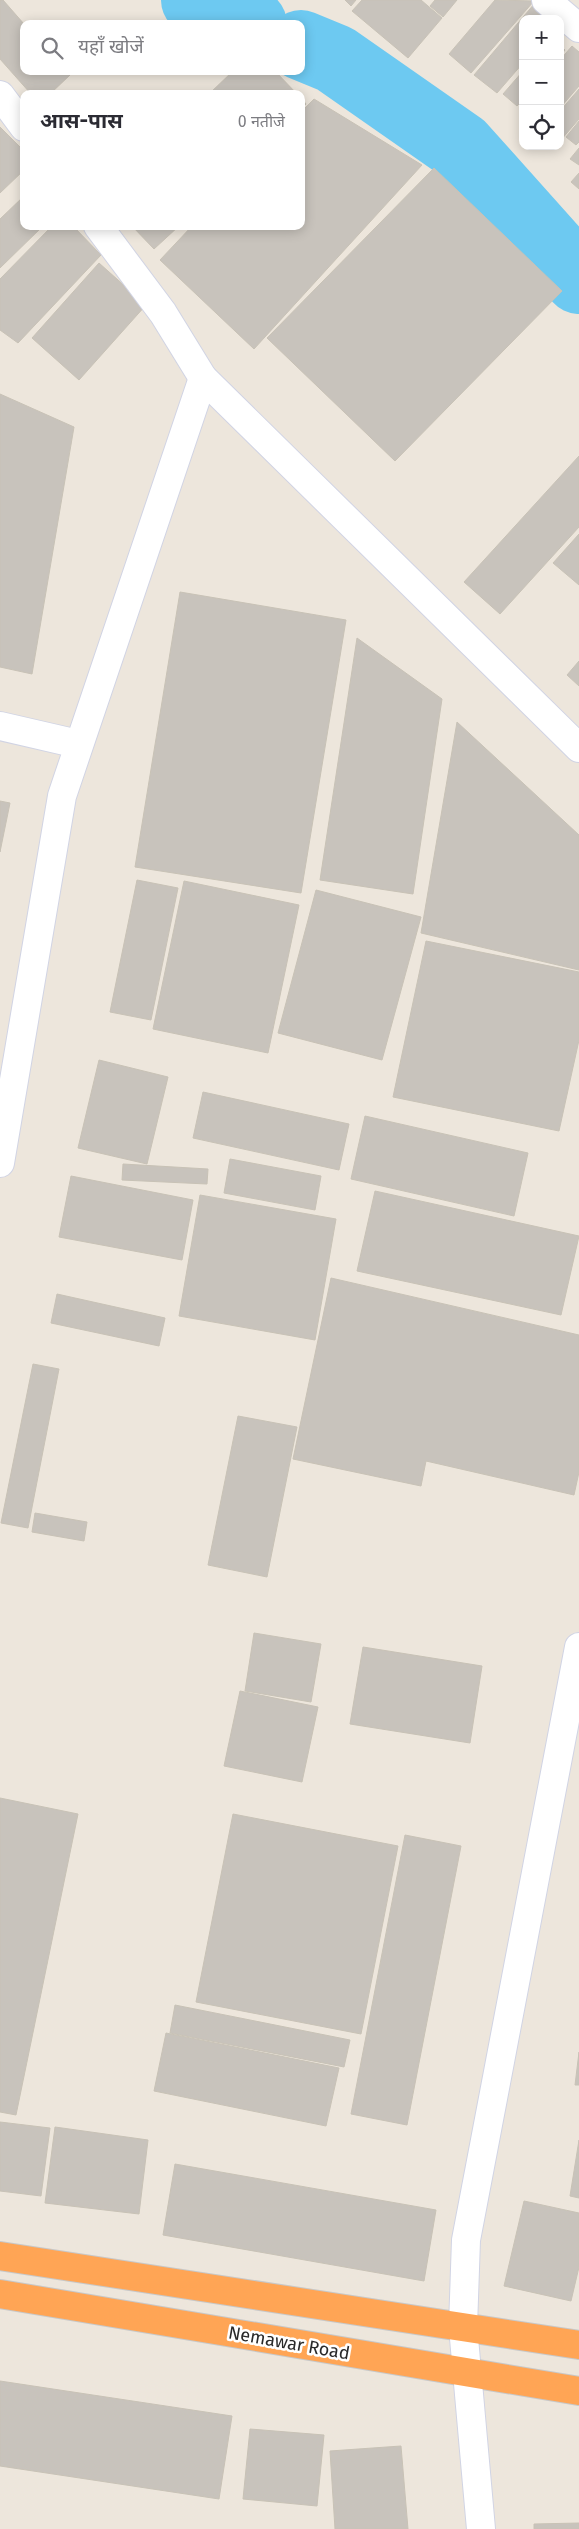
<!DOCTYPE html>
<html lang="hi">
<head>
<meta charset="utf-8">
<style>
  body { margin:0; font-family:"Fira Sans","Noto Sans Devanagari",sans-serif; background:#f7f7f7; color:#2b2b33 }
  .controls { position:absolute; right:15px; top:15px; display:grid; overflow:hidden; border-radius:10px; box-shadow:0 2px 12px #0003 }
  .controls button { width:45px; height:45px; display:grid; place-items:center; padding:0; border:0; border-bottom:1px solid #e1e1e2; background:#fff; color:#2b2b33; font:25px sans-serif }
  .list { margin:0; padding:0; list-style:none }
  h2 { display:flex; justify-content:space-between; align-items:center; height:65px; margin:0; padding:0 20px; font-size:21px }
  h2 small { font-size:16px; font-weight:400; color:#7c7c81 }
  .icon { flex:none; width:28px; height:28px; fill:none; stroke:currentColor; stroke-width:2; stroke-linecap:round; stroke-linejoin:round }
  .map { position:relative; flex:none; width:579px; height:2529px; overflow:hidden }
  .search { position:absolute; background:#fff; box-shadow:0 2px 12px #0003; left:20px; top:20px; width:285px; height:55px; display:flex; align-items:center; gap:12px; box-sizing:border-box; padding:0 18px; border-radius:10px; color:#7c7c81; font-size:19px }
  .panel { position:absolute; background:#fff; box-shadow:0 2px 12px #0003; left:20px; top:90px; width:285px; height:140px; border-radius:10px }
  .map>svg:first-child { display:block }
</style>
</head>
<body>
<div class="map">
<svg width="579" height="2529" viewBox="0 0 579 2529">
  <rect width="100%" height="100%" fill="#ede6dc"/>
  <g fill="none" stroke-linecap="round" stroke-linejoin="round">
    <g stroke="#6dc9f1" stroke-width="70">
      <path d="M196 0 252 24"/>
      <path d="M301 45 335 59 461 147 579 279"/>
    </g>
  </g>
  <g fill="#c8c3bc" stroke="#c8c2b6">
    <path d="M0 0H3L24 24V71H66L70 75 50 94H31L0 59Z"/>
    <path d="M345 0H356L351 6Z"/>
    <path d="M362 0H421L442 18 408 58 352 11Z"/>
    <path d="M435 0H457L443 17 430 6Z"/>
    <path d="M495 0 534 1 471 73 449 54Z"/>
    <path d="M535 3 554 19H523V63L497 93 474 75Z"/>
    <path d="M560 45 565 50 560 56Z"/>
    <path d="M572 46 579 52V86L560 108V60Z"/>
    <path d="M233 71H275L297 94H209Z"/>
    <path d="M523 71V100L517 106 503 94Z"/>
    <path d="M579 89V119L560 141V111Z"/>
    <path d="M301 98 306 104 301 109Z"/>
    <path d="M314 99 422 165 254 349 160 260 192 226H301V112Z"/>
    <path d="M579 121V142L576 145 566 137Z"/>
    <path d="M0 127 24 151V170L0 193Z"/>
    <path d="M579 148V165L570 159Z"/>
    <path d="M434 168 562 291 395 461 267 338Z"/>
    <path d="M579 173V189L571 182Z"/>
    <path d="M24 196V226H43L0 268V219Z"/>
    <path d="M52 226H73L101 255 18 343 0 330V279Z"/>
    <path d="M132 226H179L154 249Z"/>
    <path d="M99 263 146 305 79 380 32 338Z"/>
    <path d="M0 394 74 427 32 674 0 667Z"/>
    <path d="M579 456V527L500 614 464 582Z"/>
    <path d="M579 534V585L553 563Z"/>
    <path d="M180 592 346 620 301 893 135 867Z"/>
    <path d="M357 638 442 699 413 894 320 880Z"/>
    <path d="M579 661V686L567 675Z"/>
    <path d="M457 722 579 835V970L421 933Z"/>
    <path d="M0 801 10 803 0 852Z"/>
    <path d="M137 880 178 888 151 1020 110 1012Z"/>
    <path d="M184 881 299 905 268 1053 153 1029Z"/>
    <path d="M316 890 421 917 382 1060 278 1033Z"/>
    <path d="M426 941 579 972V1040L559 1131 393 1097Z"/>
    <path d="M99 1060 168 1077 147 1164 78 1148Z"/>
    <path d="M203 1092 349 1124 339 1170 193 1138Z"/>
    <path d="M365 1116 528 1153 514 1216 351 1179Z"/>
    <path d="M230 1159 321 1176 315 1210 224 1193Z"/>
    <path d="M123 1164 208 1169 207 1184 122 1180Z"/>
    <path d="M71 1176 193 1200 182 1260 59 1237Z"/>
    <path d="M375 1191 579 1236 561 1315 357 1271Z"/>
    <path d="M200 1195 336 1219 315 1340 179 1316Z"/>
    <path d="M331 1278 579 1335V1472L574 1495 426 1461 421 1486 293 1459Z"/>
    <path d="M57 1294 165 1318 159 1346 51 1323Z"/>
    <path d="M33 1364 59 1369 28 1528 1 1523Z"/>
    <path d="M238 1416 297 1427 267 1577 208 1565Z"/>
    <path d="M35 1513 87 1522 84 1541 32 1532Z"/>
    <path d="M254 1633 321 1644 311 1702 245 1691Z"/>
    <path d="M363 1647 482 1666 470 1743 350 1724Z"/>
    <path d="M240 1691 318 1707 302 1782 224 1766Z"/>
    <path d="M0 1798 78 1814 16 2115 0 2112Z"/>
    <path d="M233 1814 398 1846 361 2034 196 2002Z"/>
    <path d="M405 1835 461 1846 407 2125 351 2114Z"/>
    <path d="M175 2005 350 2040 344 2067 170 2033Z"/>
    <path d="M166 2033 339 2068 326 2126 154 2091Z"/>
    <path d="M579 2052V2085H575Z"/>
    <path d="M0 2122 50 2128 41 2196 0 2191Z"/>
    <path d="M55 2127 148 2140 139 2214 45 2203Z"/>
    <path d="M579 2140V2198L570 2196Z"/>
    <path d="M175 2164 436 2210 424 2281 163 2235Z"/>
    <path d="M524 2201 579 2213V2267L571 2301 504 2286Z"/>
    <path d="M0 2381 232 2416 219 2499 0 2466Z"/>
    <path d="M250 2429 324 2435 317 2506 243 2499Z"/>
    <path d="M401 2446 408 2529H335L330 2451Z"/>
    <path d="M579 2523V2529H534V2524Z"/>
  </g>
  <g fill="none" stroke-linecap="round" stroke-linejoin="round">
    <defs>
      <g id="minor">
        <path d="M546 0 579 28"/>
        <path d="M0 95 24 127"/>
        <path d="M98 226 163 313 203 378"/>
        <path d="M0 726 78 744"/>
        <path d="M0 1163 62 796 203 378 579 748"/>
        <path d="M481 2529 463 2327 466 2240 579 1647"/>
      </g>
      <g id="highway">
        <path d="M0 2256 579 2345"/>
        <path d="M0 2294 579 2391"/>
      </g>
    </defs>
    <use href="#minor" stroke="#d1d4e4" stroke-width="30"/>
    <use href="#highway" stroke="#c8c8c8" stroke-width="30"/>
    <use href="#minor" stroke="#fff" stroke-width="28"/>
    <use href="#highway" stroke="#ffa555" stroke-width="28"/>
  </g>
  <g text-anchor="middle" stroke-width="5" stroke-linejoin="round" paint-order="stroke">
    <g font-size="18" fill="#2a2a2a" stroke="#fff">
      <text transform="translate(289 2343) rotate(10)" y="6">Nemawar Road</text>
    </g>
  </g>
</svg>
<div class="controls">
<button>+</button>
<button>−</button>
<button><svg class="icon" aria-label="locate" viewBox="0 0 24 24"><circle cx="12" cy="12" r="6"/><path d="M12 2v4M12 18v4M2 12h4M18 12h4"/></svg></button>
</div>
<div class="search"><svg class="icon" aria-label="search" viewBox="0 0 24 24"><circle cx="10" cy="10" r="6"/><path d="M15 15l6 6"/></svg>यहाँ खोजें</div>
<section class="panel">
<h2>आस-पास<small>0 नतीजे</small></h2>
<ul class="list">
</ul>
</section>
</div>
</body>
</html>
